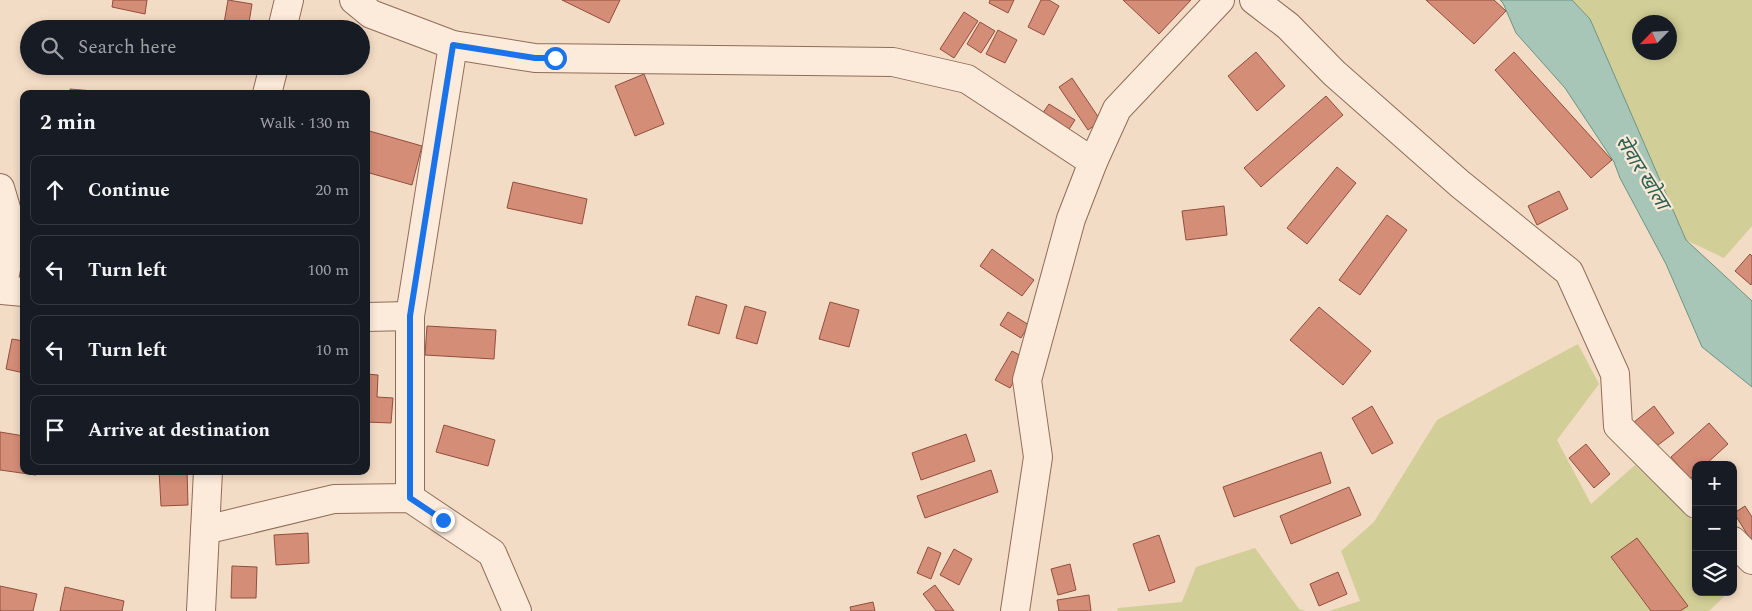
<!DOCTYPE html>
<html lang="en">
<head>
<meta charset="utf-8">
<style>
  body { margin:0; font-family:Spectral,"Noto Sans Devanagari",serif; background:#242831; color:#f1f3f6 }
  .controls { position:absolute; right:15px; bottom:15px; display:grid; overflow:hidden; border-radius:10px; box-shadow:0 2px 8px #0003 }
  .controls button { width:45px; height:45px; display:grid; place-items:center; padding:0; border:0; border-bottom:1px solid #363941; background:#171b24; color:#f1f3f6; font:25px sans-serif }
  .compass { position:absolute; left:1632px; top:15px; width:45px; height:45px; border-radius:50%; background:#171b24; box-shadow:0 2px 8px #0003; rotate:245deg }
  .stop { position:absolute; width:15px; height:15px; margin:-11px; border:4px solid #1a73e8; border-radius:50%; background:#fff }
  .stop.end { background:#1a73e8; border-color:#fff; box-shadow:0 1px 5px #0008 }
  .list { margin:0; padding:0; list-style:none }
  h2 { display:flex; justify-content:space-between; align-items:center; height:65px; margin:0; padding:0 20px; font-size:21px }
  h2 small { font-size:16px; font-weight:400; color:#9ea1a6 }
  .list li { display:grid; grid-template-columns:32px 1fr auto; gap:15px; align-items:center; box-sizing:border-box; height:70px; margin:0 10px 10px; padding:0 10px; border:1px solid #363941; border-radius:10px }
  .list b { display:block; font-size:19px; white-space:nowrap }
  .list em { font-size:16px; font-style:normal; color:#9ea1a6 }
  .icon { flex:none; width:28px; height:28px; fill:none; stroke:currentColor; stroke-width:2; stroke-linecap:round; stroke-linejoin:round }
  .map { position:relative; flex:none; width:1752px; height:611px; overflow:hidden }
  .search { position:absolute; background:#171b24; box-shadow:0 2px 8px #0003; left:20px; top:20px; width:350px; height:55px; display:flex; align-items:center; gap:12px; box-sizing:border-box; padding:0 18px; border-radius:28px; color:#9ea1a6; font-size:19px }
  .panel { position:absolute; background:#171b24; box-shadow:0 2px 8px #0003; left:20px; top:90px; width:350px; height:385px; border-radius:10px }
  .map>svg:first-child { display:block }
</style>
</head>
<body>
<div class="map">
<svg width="1752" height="611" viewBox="0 0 1752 611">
  <rect width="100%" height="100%" fill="#f3dcc5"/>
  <g fill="#d2ce97" fill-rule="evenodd">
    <path d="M1572 0H1752V226L1724 258 1686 240 1590 19ZM1640 22H1670V52H1640Z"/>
    <path d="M1578 344 1599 384 1557 440 1591 504 1635 465 1696 524V592H1729L1709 611H1329L1360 601 1341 551 1374 522 1437 420Z"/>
    <path d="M1255 548 1299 609 1305 611H1117L1118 608 1182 602 1196 567Z"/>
  </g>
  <path fill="#a7c6b7" stroke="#6c9583" d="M1500 0H1572L1590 19 1686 240 1752 301V387L1702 347 1666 264 1620 178 1614 162 1565 88 1516 33 1503 3Z"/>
  <g fill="#d48d77" stroke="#924e3c">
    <path d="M113 0H147L145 14 112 7Z"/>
    <path d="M228 0 252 4 248 29H223Z"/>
    <path d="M562 0H620L609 23Z"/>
    <path d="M990 0H1014L1008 13 989 3Z"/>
    <path d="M1041 0H1049L1059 6 1044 35 1028 27Z"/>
    <path d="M1123 0H1191L1159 34Z"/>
    <path d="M1426 0H1494L1506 11 1474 44Z"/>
    <path d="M964 12 978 21 954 58 940 49Z"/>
    <path d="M980 22 995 31 981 53 967 44Z"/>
    <path d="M998 30 1017 40 1005 63 986 54Z"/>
    <path d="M1256 52 1285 86 1257 111 1228 76Z"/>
    <path d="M1514 52 1612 160 1591 178 1495 70Z"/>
    <path d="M644 74 664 124 635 136 615 86Z"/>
    <path d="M1072 78 1101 121 1088 130 1059 87Z"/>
    <path d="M70 89 117 93 116 94H70Z"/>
    <path d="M1326 96 1343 115 1261 187 1244 168Z"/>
    <path d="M1049 104 1075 120 1064 137 1038 120Z"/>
    <path d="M366 130 422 146 412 185 366 172Z"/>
    <path d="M1337 167 1356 183 1307 244 1287 228Z"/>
    <path d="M513 182 587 199 582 224 507 208Z"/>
    <path d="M1559 191 1568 209 1537 225 1528 206Z"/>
    <path d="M1224 206 1227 235 1186 240 1182 211Z"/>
    <path d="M1387 215 1407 230 1360 295 1339 280Z"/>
    <path d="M992 249 1034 280 1022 296 980 266Z"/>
    <path d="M1750 254 1752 256V283L1751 285 1735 271Z"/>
    <path d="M696 296 727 305 719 334 688 325Z"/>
    <path d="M830 302 859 310 849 347 819 339Z"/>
    <path d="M745 306 766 312 757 344 736 338Z"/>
    <path d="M1319 307 1371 351 1343 385 1290 340Z"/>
    <path d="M1008 312 1029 325 1021 338 1000 325Z"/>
    <path d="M427 326 496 330 494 359 425 355Z"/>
    <path d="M12 339 24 341V373L6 369Z"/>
    <path d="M1012 351 1027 359 1010 388 995 380Z"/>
    <path d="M366 374 378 375 377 397 393 398 391 423 366 422Z"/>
    <path d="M1372 406 1393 443 1372 454 1352 418Z"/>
    <path d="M1654 406 1674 433 1654 448 1634 422Z"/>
    <path d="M1709 423 1728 444 1705 465H1696V473L1690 479 1671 457Z"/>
    <path d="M444 425 495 440 488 466 436 452Z"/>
    <path d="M0 432 24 436V471H37L36 475 0 470Z"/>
    <path d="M966 434 975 461 921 480 912 453Z"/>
    <path d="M1586 444 1610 474 1594 488 1569 458Z"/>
    <path d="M1321 452 1331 483 1234 517 1223 487Z"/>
    <path d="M991 470 998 492 925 518 917 496Z"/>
    <path d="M159 471H187L188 505 161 506Z"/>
    <path d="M1349 487 1361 515 1291 544 1280 516Z"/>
    <path d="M1745 506 1752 517V542L1734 513Z"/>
    <path d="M308 533 309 563 276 565 274 535Z"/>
    <path d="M1159 535 1175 582 1149 591 1133 544Z"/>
    <path d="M1637 538 1688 606 1680 611H1651L1611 557Z"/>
    <path d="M928 547 941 553 931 579 917 573Z"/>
    <path d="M954 549 972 559 959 585 940 575Z"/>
    <path d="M1070 564 1076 590 1058 595 1051 569Z"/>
    <path d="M232 566 257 567 256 598H231Z"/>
    <path d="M1338 572 1347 594 1319 606 1310 584Z"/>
    <path d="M935 585 954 611H936L923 594Z"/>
    <path d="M0 586 37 594 33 611H0Z"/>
    <path d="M65 587 124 601 122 611H60Z"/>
    <path d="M1089 595 1091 611H1059L1057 600Z"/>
    <path d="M873 602 875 611H851L850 607Z"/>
  </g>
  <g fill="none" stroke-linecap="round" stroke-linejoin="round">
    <defs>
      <g id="minor">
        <path d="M354 0 371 14 453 45 535 58 893 62 967 79 1093 162"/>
        <path d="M1254 0 1288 26 1334 73 1460 184 1569 272 1615 374 1618 426 1696 504"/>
        <path d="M282 29 289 0"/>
        <path d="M267 94 274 66"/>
        <path d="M0 188 13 232 2 290 24 292"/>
        <path d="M366 317 410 316"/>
        <path d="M410 498V316L453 45"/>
        <path d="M205 530 334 499 410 498 492 553 517 611"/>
        <path d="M1733 541 1752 560"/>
        <path d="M201 611 208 471"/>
        <path d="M1015 611 1038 457 1027 380 1071 219 1093 162 1117 109 1220 0"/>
      </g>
    </defs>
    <use href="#minor" stroke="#906c59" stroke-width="30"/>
    <use href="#minor" stroke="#fcebda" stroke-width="28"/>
  </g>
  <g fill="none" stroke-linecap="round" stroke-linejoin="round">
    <path stroke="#1a73e8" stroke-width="6" d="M443 520 410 498V316L453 45 535 58H555"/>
  </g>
  <g text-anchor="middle" stroke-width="4.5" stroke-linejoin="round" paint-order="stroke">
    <g font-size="20" font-style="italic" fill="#2c6053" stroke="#f9e8d6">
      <text transform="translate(1643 172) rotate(58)" y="7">सेवार खोला</text>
    </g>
  </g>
</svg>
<div class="controls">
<button>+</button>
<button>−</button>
<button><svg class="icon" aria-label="layers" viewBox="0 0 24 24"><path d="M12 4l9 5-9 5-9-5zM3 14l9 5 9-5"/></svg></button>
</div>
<svg class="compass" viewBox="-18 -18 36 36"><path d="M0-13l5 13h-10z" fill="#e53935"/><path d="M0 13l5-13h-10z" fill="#9ea1a6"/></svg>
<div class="stop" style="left:555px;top:58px"></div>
<div class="stop end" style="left:443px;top:520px"></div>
<div class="search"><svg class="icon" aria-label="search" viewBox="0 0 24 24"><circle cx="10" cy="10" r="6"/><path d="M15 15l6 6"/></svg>Search here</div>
<section class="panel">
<h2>2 min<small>Walk · 130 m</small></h2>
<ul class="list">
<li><svg class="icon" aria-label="ahead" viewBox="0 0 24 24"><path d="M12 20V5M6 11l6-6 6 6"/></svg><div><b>Continue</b></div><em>20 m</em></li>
<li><svg class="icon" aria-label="left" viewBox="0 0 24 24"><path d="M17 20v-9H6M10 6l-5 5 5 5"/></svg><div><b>Turn left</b></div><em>100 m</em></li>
<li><svg class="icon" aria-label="left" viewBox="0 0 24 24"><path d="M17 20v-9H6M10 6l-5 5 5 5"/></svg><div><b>Turn left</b></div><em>10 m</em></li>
<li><svg class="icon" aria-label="arrive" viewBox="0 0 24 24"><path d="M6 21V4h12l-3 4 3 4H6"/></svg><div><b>Arrive at destination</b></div></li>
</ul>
</section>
</div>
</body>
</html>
